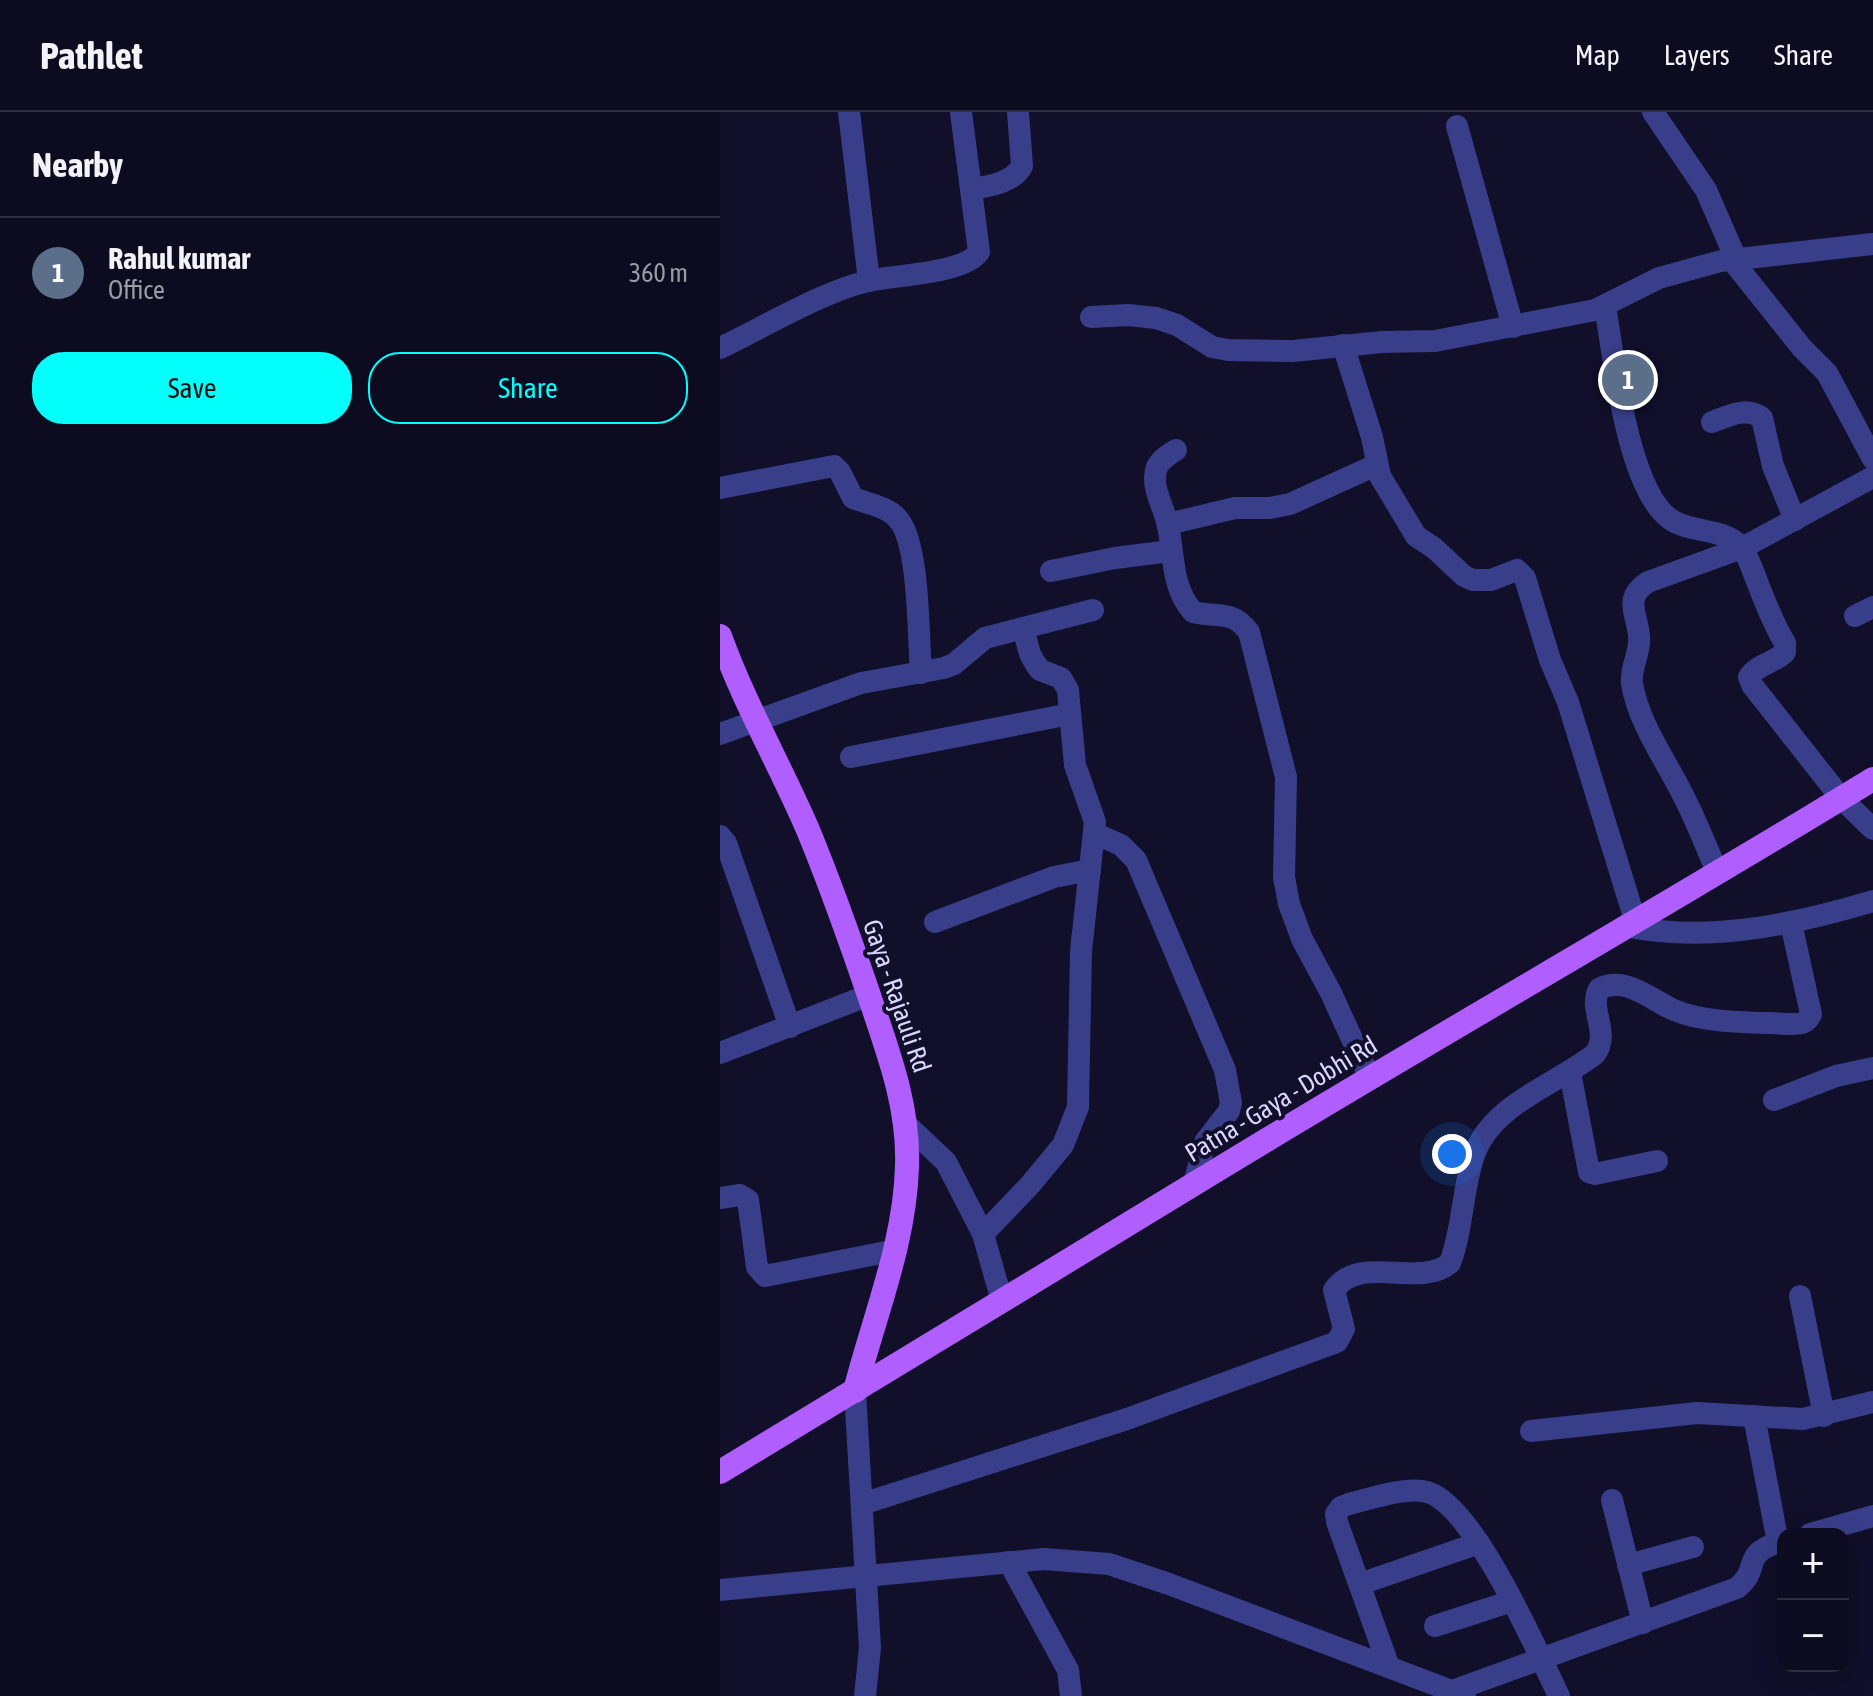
<!DOCTYPE html>
<html lang="en">
<head>
<meta charset="utf-8">
<style>
  body { margin:0; font-family:"Asap Condensed",sans-serif; background:#1b192c; color:#f1f3f6 }
  .controls { position:absolute; right:24px; bottom:24px; display:grid; overflow:hidden; border-radius:16px; box-shadow:0 8px 32px #0002 }
  .controls button { width:72px; height:72px; display:grid; place-items:center; padding:0; border:0; border-bottom:2px solid #2d2b3d; background:#0d0b1f; color:#f1f3f6; font:40px sans-serif }
  .you { position:absolute; left:732px; top:1042px; width:28px; height:28px; margin:-20px; border:6px solid #fff; border-radius:50%; background:#1a73e8; box-shadow:0 0 0 12px #1a73e833 }
  .badge { display:grid; place-items:center; width:52px; height:52px; border-radius:50%; background:#03fffc; color:#fff; font-size:26px; font-weight:700 }
  .pin { position:absolute; translate:-50% -50%; border:4px solid #fff; box-shadow:0 2px 8px #0006 }
  .list { margin:0; padding:0; list-style:none }
  h2 { display:flex; justify-content:space-between; align-items:center; height:104px; margin:0; padding:0 32px; font-size:34px }
  h2 small { font-size:26px; font-weight:400; color:#9a9ba4 }
  .list li { display:grid; grid-template-columns:52px 1fr auto; gap:24px; align-items:center; box-sizing:border-box; height:112px; padding:0 32px; border-top:2px solid #2d2b3d }
  .list b { display:block; font-size:30px; white-space:nowrap }
  .list p { margin:0; font-size:26px; white-space:nowrap; color:#9a9ba4 }
  .list em { font-size:26px; font-style:normal; color:#9a9ba4 }
  .actions { display:flex; gap:16px; padding:24px 32px }
  .actions a { flex:1; padding:18px 0; border:2px solid #03fffc; border-radius:32px; text-align:center; font-size:28px; color:#03fffc }
  .actions .main { background:#03fffc; color:#111 }
  .map { position:relative; flex:none; width:1153px; height:1584px; overflow:hidden }
  header { display:flex; align-items:center; gap:48px; box-sizing:border-box; height:112px; padding:0 40px; background:#0d0b1f; border-bottom:2px solid #2d2b3d }
  header strong { font-size:38px }
  nav { display:flex; gap:44px; margin-inline-start:auto; font-size:28px }
  main { display:flex }
  aside { flex:1; background:#0d0b1f }
  .map>svg:first-child { display:block }
</style>
</head>
<body>
<header>
<strong>Pathlet</strong>
<nav><a>Map</a><a>Layers</a><a>Share</a></nav>
</header>
<main>
<aside>
<h2>Nearby<small></small></h2>
<ul class="list">
<li><span class="badge" style="background:#5c6f8a">1</span><div><b>Rahul kumar</b><p>Office</p></div><em>360 m</em></li>
</ul>
<div class="actions"><a class="main">Save</a><a>Share</a></div>
</aside>
<div class="map">
<svg width="1153" height="1584" viewBox="0 0 1153 1584">
  <rect width="100%" height="100%" fill="#110f29"/>
  <g fill="none" stroke-linecap="round" stroke-linejoin="round">
    <g stroke="#383e8a" stroke-width="22">
      <path d="M129 0 149 169"/>
      <path d="M933 0 986 78 1016 147"/>
      <path d="M737 14 793 215"/>
      <path d="M251 77C269 74 293 71 302 54L298 0"/>
      <path d="M1011 147 1082 236 1107 261 1153 347"/>
      <path d="M885 194C894 245 907 376 950 407 971 422 1005 415 1022 436 1028 444 1031 455 1035 464 1044 487 1052 510 1065 531V540C1055 551 1037 552 1029 565L1032 573 1121 686 1153 717"/>
      <path d="M371 205 408 203 436 206 457 213 492 235 508 238 573 239 662 230 715 229 875 198 939 166 1001 149 1153 132"/>
      <path d="M623 233 652 325 660 364 696 424 714 436 744 464 753 468H771L797 458 805 466 830 548 848 590 915 808"/>
      <path d="M0 236C44 215 107 177 153 168 178 163 245 161 259 140L241 0"/>
      <path d="M992 310C1009 304 1026 294 1042 306L1053 354 1075 408"/>
      <path d="M456 338C448 343 441 347 437 355 430 373 443 393 447 410 455 441 450 474 473 500 498 506 512 497 529 520L566 665 564 765 569 792 582 827 611 881 650 966"/>
      <path d="M0 376 114 354 120 360 133 386C148 392 167 394 178 407 200 432 198 526 201 561"/>
      <path d="M448 412 515 396H550L570 392 656 353"/>
      <path d="M331 459 395 446 451 439"/>
      <path d="M1135 504 1153 495"/>
      <path d="M0 622 141 571 224 556 234 552 265 526 373 498"/>
      <path d="M131 645 350 602"/>
      <path d="M374 721 401 733 416 748 505 958 511 991 509 999 485 1030 474 1072"/>
      <path d="M0 724 6 731 70 915"/>
      <path d="M998 761C986 735 976 708 963 683 945 647 919 612 912 572 910 554 921 541 919 524 917 501 903 486 928 470L1022 436 1153 365"/>
      <path d="M215 810 334 765 370 758"/>
      <path d="M905 814C988 831 1073 813 1153 789"/>
      <path d="M0 941 149 883"/>
      <path d="M850 960 869 1060 875 1062 937 1049"/>
      <path d="M1054 988 1116 964 1153 956"/>
      <path d="M188 1014 226 1050 263 1122"/>
      <path d="M0 1086 20 1083 28 1088 37 1155 45 1164 176 1138"/>
      <path d="M1080 1184 1104 1304"/>
      <path d="M282 1189 263 1122 310 1073 343 1033 358 995 361 839 375 710 355 653 348 578 341 566 320 558 315 551 310 542 303 516"/>
      <path d="M135 1279 150 1536 145 1584"/>
      <path d="M1034 1304 1058 1431"/>
      <path d="M811 1319 977 1301 1083 1307 1153 1290"/>
      <path d="M892 1388 923 1511"/>
      <path d="M142 1392 407 1307 617 1230 624 1217 614 1178C640 1141 699 1177 730 1151 743 1117 742 1078 754 1043 772 992 835 973 875 942 891 921 868 898 879 877 905 863 931 888 954 898 986 912 1037 910 1072 912 1082 912 1087 911 1091 902L1071 811"/>
      <path d="M1090 1422 1153 1404"/>
      <path d="M289 1450 348 1558 351 1584"/>
      <path d="M908 1453 973 1435"/>
      <path d="M640 1472 759 1431"/>
      <path d="M0 1478 324 1447 389 1452 449 1472 745 1584"/>
      <path d="M715 1514 792 1489"/>
      <path d="M669 1555 617 1410 616 1402 621 1395 629 1392C650 1387 687 1374 707 1380 754 1393 817 1539 839 1584"/>
      <path d="M732 1579 1017 1476C1043 1455 1018 1442 1063 1429"/>
    </g>
    <g stroke="#b15eff" stroke-width="24">
      <path d="M0 524C24 591 60 653 88 718 112 776 133 836 153 895 171 948 189 998 187 1054 185 1132 154 1204 135 1279"/>
      <path d="M0 1360C158 1265 316 1168 474 1072 699 934 928 805 1153 667"/>
    </g>
  </g>
  <g text-anchor="middle" stroke-width="8" stroke-linejoin="round" paint-order="stroke">
    <g font-size="26" fill="#d8d7ff" stroke="#110f29">
      <text transform="translate(177 884) rotate(71)" y="9">Gaya - Rajauli Rd</text>
      <text transform="translate(561 987) rotate(-31)" y="9">Patna - Gaya - Dobhi Rd</text>
    </g>
  </g>
</svg>
<div class="controls">
<button>+</button>
<button>−</button>
</div>
<div class="you"></div>
<div class="pin badge" style="left:908px;top:268px;background:#5c6f8a">1</div>
</div>
</main>
</body>
</html>
